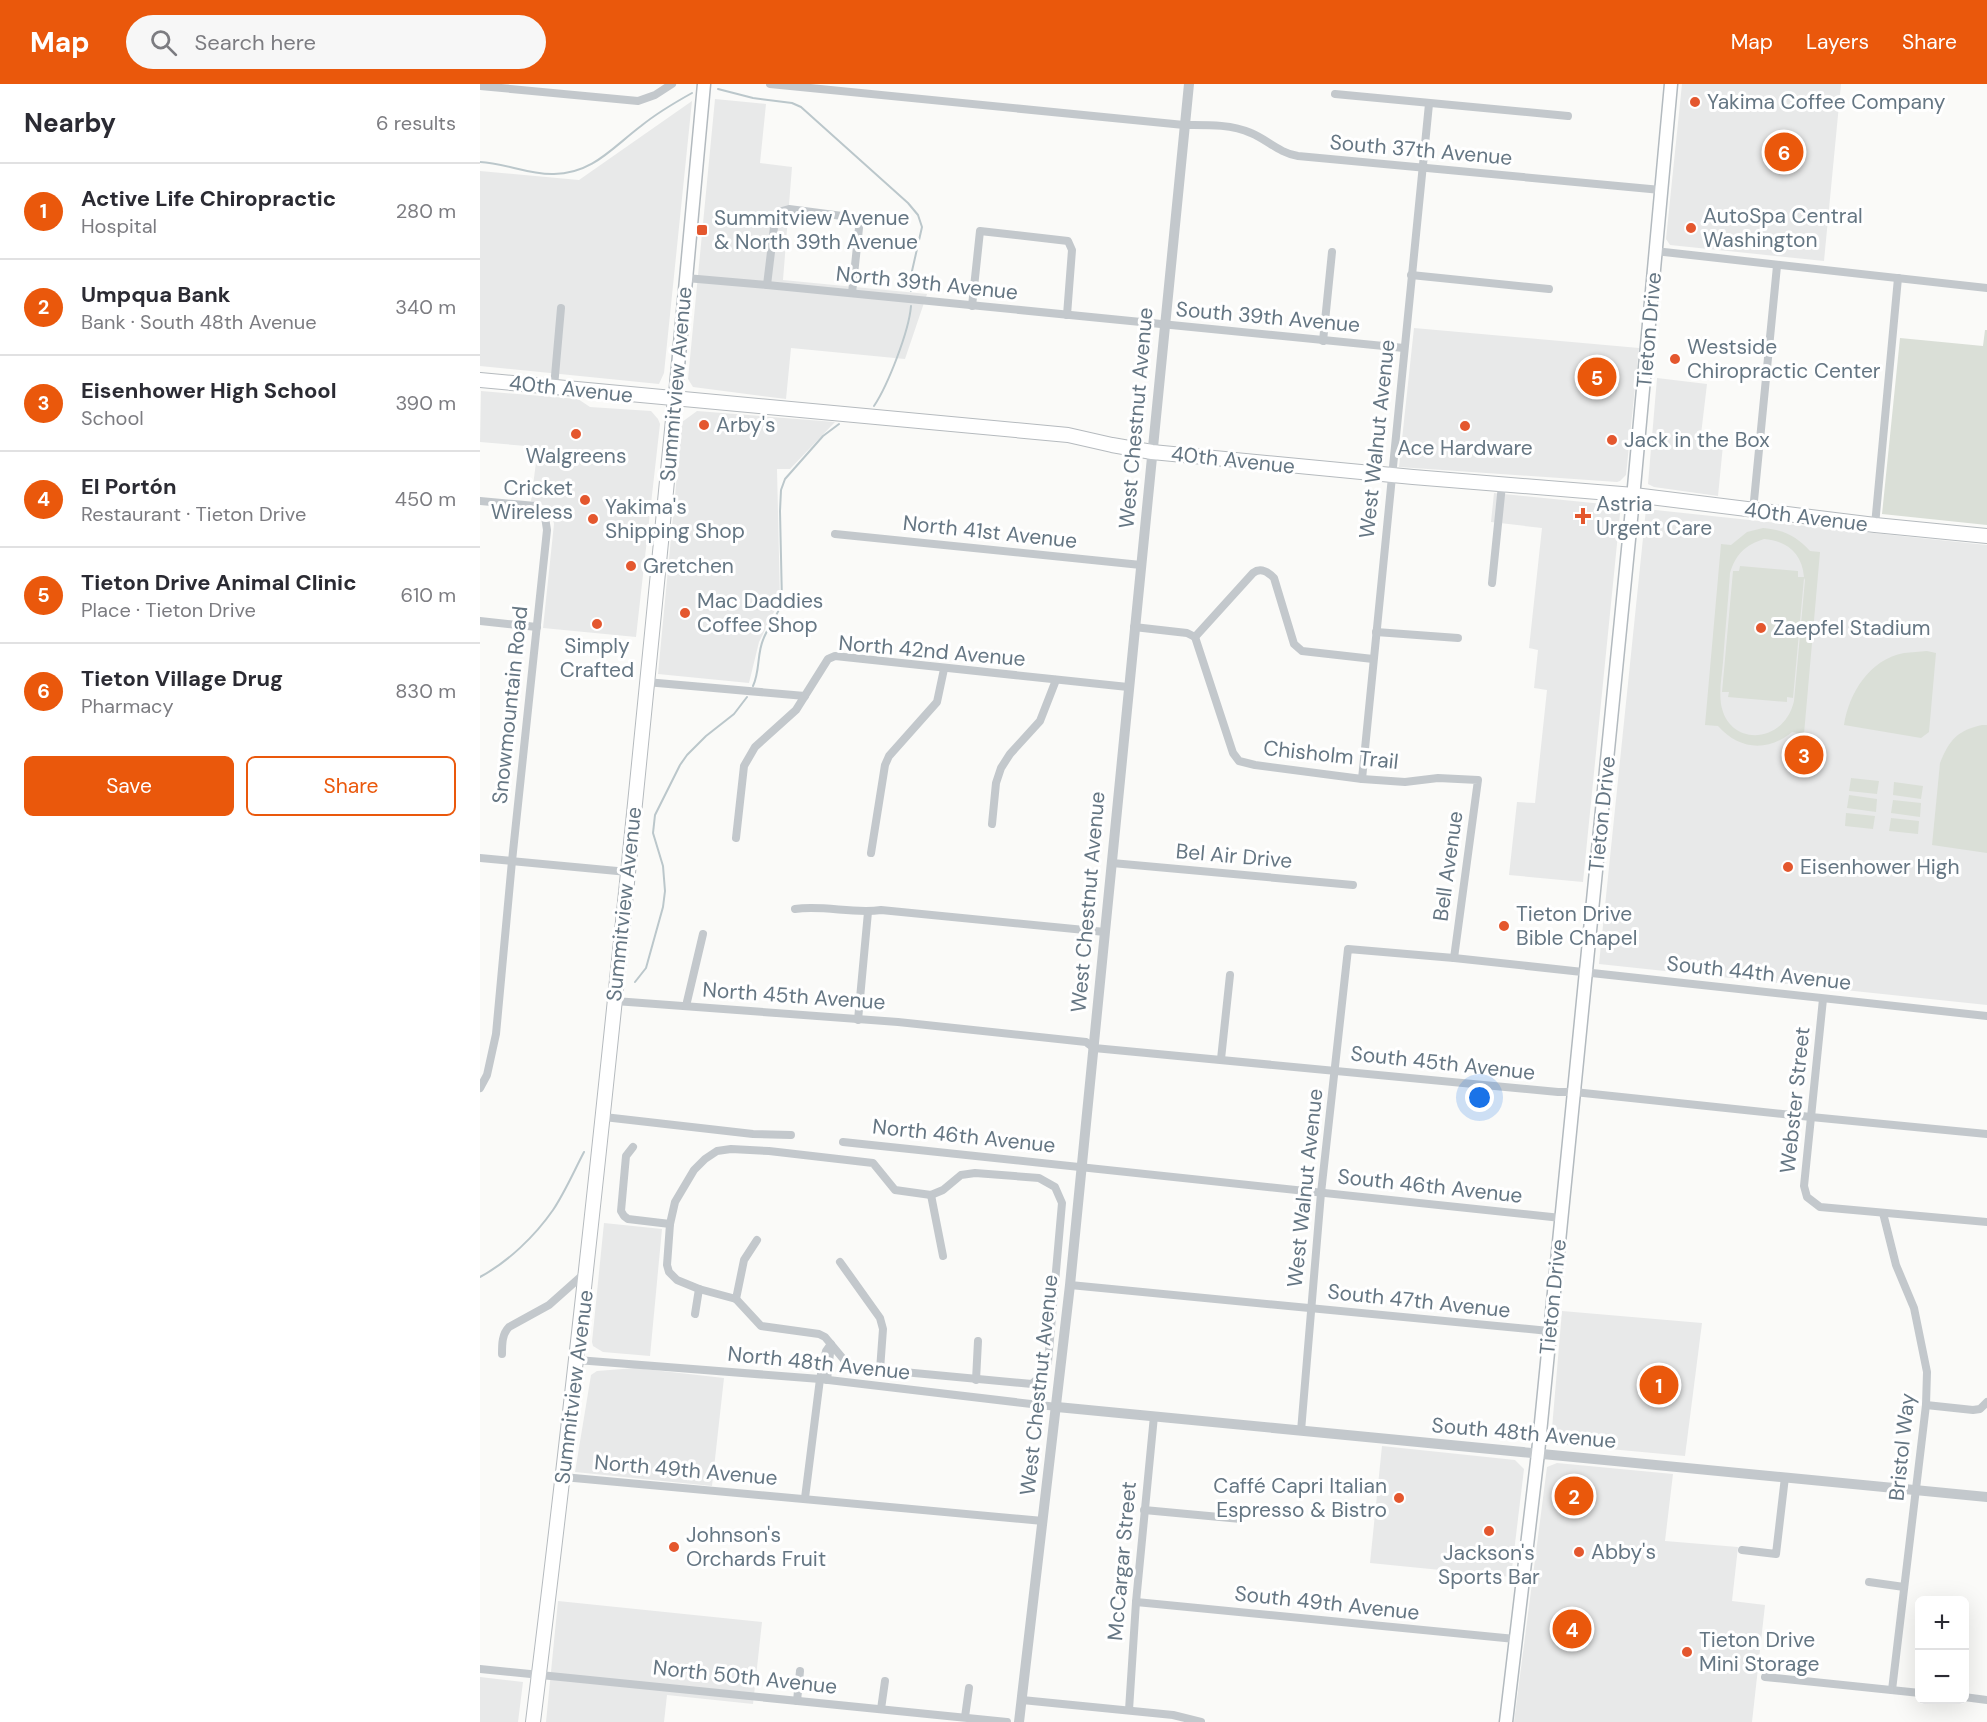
<!DOCTYPE html>
<html lang="en">
<head>
<meta charset="utf-8">
<style>
  body { margin:0; font-family:"DM Sans",sans-serif; background:#f7f7f7; color:#2b2b33 }
  .controls { position:absolute; right:18px; bottom:18px; display:grid; overflow:hidden; border-radius:9px; box-shadow:0 6px 24px #0002 }
  .controls button { width:54px; height:54px; display:grid; place-items:center; padding:0; border:0; border-bottom:2px solid #e1e1e2; background:#fff; color:#2b2b33; font:30px sans-serif }
  .you { position:absolute; left:1000px; top:1014px; width:21px; height:21px; margin:-15px; border:4px solid #fff; border-radius:50%; background:#1a73e8; box-shadow:0 0 0 9px #1a73e833 }
  .badge { display:grid; place-items:center; width:39px; height:39px; border-radius:50%; background:#ea580c; color:#fff; font-size:20px; font-weight:700 }
  .pin { position:absolute; translate:-50% -50%; border:3px solid #fff; box-shadow:0 2px 6px #0006 }
  .list { margin:0; padding:0; list-style:none }
  h2 { display:flex; justify-content:space-between; align-items:center; height:78px; margin:0; padding:0 24px; font-size:26px }
  h2 small { font-size:20px; font-weight:400; color:#7c7c81 }
  .list li { display:grid; grid-template-columns:39px 1fr auto; gap:18px; align-items:center; box-sizing:border-box; height:96px; padding:0 24px; border-top:2px solid #e1e1e2 }
  .list b { display:block; font-size:22px; white-space:nowrap }
  .list p { margin:0; font-size:20px; white-space:nowrap; color:#7c7c81 }
  .list em { font-size:20px; font-style:normal; color:#7c7c81 }
  .actions { display:flex; gap:12px; padding:18px 24px }
  .actions a { flex:1; padding:14px 0; border:2px solid #ea580c; border-radius:9px; text-align:center; font-size:21px; color:#ea580c }
  .actions .main { background:#ea580c; color:#fff }
  .icon { flex:none; width:33px; height:33px; fill:none; stroke:currentColor; stroke-width:2; stroke-linecap:round; stroke-linejoin:round }
  .map { position:relative; flex:none; width:1507px; height:1638px; overflow:hidden }
  header { display:flex; align-items:center; gap:36px; box-sizing:border-box; height:84px; padding:0 30px; background:#ea580c; color:#fff }
  header strong { font-size:28px }
  nav { display:flex; gap:33px; margin-inline-start:auto; font-size:21px }
  .search { width:420px; height:54px; background:#f7f7f7; display:flex; align-items:center; gap:15px; box-sizing:border-box; padding:0 21px; border-radius:33px; color:#7c7c81; font-size:22px }
  main { display:flex }
  aside { flex:1; background:#fff }
  .map>svg:first-child { display:block }
</style>
</head>
<body>
<header>
<strong>Map</strong>
<div class="search"><svg class="icon" aria-label="search" viewBox="0 0 24 24"><circle cx="10" cy="10" r="6"/><path d="M15 15l6 6"/></svg>Search here</div>
<nav><a>Map</a><a>Layers</a><a>Share</a></nav>
</header>
<main>
<aside>
<h2>Nearby<small>6 results</small></h2>
<ul class="list">
<li><span class="badge">1</span><div><b>Active Life Chiropractic</b><p>Hospital</p></div><em>280 m</em></li>
<li><span class="badge">2</span><div><b>Umpqua Bank</b><p>Bank · South 48th Avenue</p></div><em>340 m</em></li>
<li><span class="badge">3</span><div><b>Eisenhower High School</b><p>School</p></div><em>390 m</em></li>
<li><span class="badge">4</span><div><b>El Portón</b><p>Restaurant · Tieton Drive</p></div><em>450 m</em></li>
<li><span class="badge">5</span><div><b>Tieton Drive Animal Clinic</b><p>Place · Tieton Drive</p></div><em>610 m</em></li>
<li><span class="badge">6</span><div><b>Tieton Village Drug</b><p>Pharmacy</p></div><em>830 m</em></li>
</ul>
<div class="actions"><a class="main">Save</a><a>Share</a></div>
</aside>
<div class="map">
<svg width="1507" height="1638" viewBox="0 0 1507 1638">
  <rect width="100%" height="100%" fill="#fafaf8"/>
  <g fill="#e8e9e9">
    <path d="M1202 0H1361L1344 177 1190 161 1186 155Z"/>
    <path d="M235 15 286 20 280 79 312 83 303 196 447 210 425 275 311 264 306 315 213 303 208 295Z"/>
    <path d="M212 17 184 289 179 300 0 282V87L99 96Z"/>
    <path d="M934 244 1159 264 1146 391 1140 397 1137 398 919 383Z"/>
    <path d="M1177 294 1227 300 1220 359 1243 361 1238 412 1174 403 1168 400Z"/>
    <path d="M1 307 98 315 110 323 171 327 178 335 180 340 156 553 63 544 74 440 71 427 61 420 51 417 58 363 0 358Z"/>
    <path d="M217 327 355 338 310 385H297L300 516 279 558 269 599 178 590 202 338Z"/>
    <path d="M1014 409 1133 421 1139 425 1140 430 1103 798 1029 791 1037 718 1055 719 1067 606 1054 604 1058 566 1049 564 1062 444 1011 438Z"/>
    <path d="M1166 425 1507 461V921L1119 880Z"/>
    <path d="M124 1139 182 1145 170 1272 123 1268 113 1262 112 1258Z"/>
    <path d="M1082 1227 1222 1239 1205 1372 1076 1360 1071 1356Z"/>
    <path d="M155 1284 244 1294 232 1402 95 1388 111 1291 117 1287Z"/>
    <path d="M902 1362 1035 1376 1044 1385 1031 1493 890 1479Z"/>
    <path d="M1077 1379 1193 1390 1185 1457 1258 1463 1252 1517 1285 1521 1272 1638H1034L1067 1383Z"/>
    <path d="M78 1517 282 1538 273 1620 187 1611 184 1638H66Z"/>
    <path d="M0 1593 43 1598 38 1638H0Z"/>
  </g>
  <g fill="#dadfd7" fill-rule="evenodd">
    <path d="M1505 246H1507V441L1402 430 1420 254 1503 262Z"/>
    <path d="M1283 444C1304 446 1316 452 1330 467L1340 468 1324 650 1312 648C1288 668 1259 666 1238 642L1225 641 1241 460 1251 461 1267 448ZM1284 455C1307 457 1322 469 1324 493H1318V487L1260 482 1259 487H1253L1242 608H1249L1248 613 1307 618V613L1313 614 1324 494 1325 496 1314 617C1304 661 1248 663 1241 620 1239 606 1242 591 1243 578 1245 548 1248 519 1250 489 1256 470 1265 461 1284 455Z"/>
    <path d="M1447 567 1456 569 1449 648 1441 654 1364 641C1369 609 1390 575 1424 569 1431 568 1440 568 1447 567Z"/>
    <path d="M1502 641H1507V769L1452 761 1460 679C1469 656 1478 646 1502 641Z"/>
    <path d="M1371 694 1399 697 1397 710 1369 707Z"/>
    <path d="M1414 698 1443 702 1441 715 1413 711Z"/>
    <path d="M1369 711 1397 715 1396 728 1367 724Z"/>
    <path d="M1413 716 1441 719 1440 733 1411 729Z"/>
    <path d="M1366 729 1395 732 1393 745 1365 742Z"/>
    <path d="M1411 734 1439 737 1438 750 1409 747Z"/>
  </g>
  <g fill="none" stroke-linecap="round" stroke-linejoin="round">
    <g stroke="#bbc7cb" stroke-width="2">
      <path d="M238 5 273 14 312 19 321 23 428 119 438 131 442 143 432 187 431 207"/>
      <path d="M0 78C25 79 49 91 74 90 112 90 133 63 161 42 177 29 194 19 212 9"/>
      <path d="M394 322C408 301 429 247 431 222"/>
      <path d="M273 602C280 587 277 570 283 556 288 542 298 532 302 518L300 427 301 406 305 395 343 352 359 340"/>
      <path d="M155 898 166 884 183 823 185 807 183 782 173 749 175 731 200 681 207 671 226 652 254 630 267 613"/>
      <path d="M0 1193C28 1178 55 1152 73 1126 85 1108 94 1087 104 1068"/>
    </g>
    <defs>
      <g id="secondary">
        <path d="M195 315 224 0"/>
        <path d="M1026 1638 1058 1369 1152 425 1191 0"/>
      </g>
      <g id="primary">
        <path d="M0 296 588 351 632 361 672 368 933 393 1154 411 1395 441 1507 452"/>
        <path d="M53 1638C108 1198 152 757 195 315"/>
      </g>
    </defs>
    <use href="#secondary" stroke="#b3babf" stroke-width="15"/>
    <use href="#primary" stroke="#b5babe" stroke-width="16"/>
    <g stroke="#c3c8cc" stroke-width="8">
      <path d="M290 0 704 41C726 41 751 40 771 49 788 56 799 69 818 72L1181 106"/>
      <path d="M0 2 158 17 175 11 192 0"/>
      <path d="M855 10 1088 32"/>
      <path d="M1175 167 1507 204"/>
      <path d="M931 191 1069 205"/>
      <path d="M206 194 287 201 924 264"/>
      <path d="M287 201 295 135 302 127 309 125 370 133 377 137 379 144 372 209"/>
      <path d="M492 222 500 147 588 157 592 166 587 231"/>
      <path d="M843 257 852 168"/>
      <path d="M74 303 81 224"/>
      <path d="M0 417 56 422 65 433 67 446 32 777 16 950 7 991 0 1004"/>
      <path d="M1273 427 1297 182"/>
      <path d="M1395 441 1418 194"/>
      <path d="M355 450 661 481"/>
      <path d="M1012 499 1022 401"/>
      <path d="M0 537 57 543"/>
      <path d="M654 543 707 549 715 553"/>
      <path d="M896 548 978 554"/>
      <path d="M715 553 753 669 759 677 775 681 882 695 925 698 958 694 998 696 974 874"/>
      <path d="M715 553 773 489C781 483 788 488 794 494L814 560 822 567 893 575"/>
      <path d="M166 598 325 612"/>
      <path d="M882 695 949 20"/>
      <path d="M512 740 516 699 521 684 530 670 560 637 576 596"/>
      <path d="M256 754 264 682 275 663 316 626 348 575 355 572 648 603"/>
      <path d="M391 769 405 681 409 672 457 618 464 585"/>
      <path d="M0 774 148 788"/>
      <path d="M632 779 873 801"/>
      <path d="M315 825C344 821 373 830 401 826L625 848"/>
      <path d="M1343 915 1324 1102 1327 1113 1340 1123 1507 1138"/>
      <path d="M135 917 418 938 606 958 614 964 1078 1008H1094L1331 1033 1507 1050"/>
      <path d="M206 922 223 850"/>
      <path d="M378 936 388 828"/>
      <path d="M741 975 750 891"/>
      <path d="M124 1033 273 1050 311 1051"/>
      <path d="M363 1058 1081 1134"/>
      <path d="M153 1063 146 1072 141 1127 144 1132 148 1135 190 1140"/>
      <path d="M251 1065 289 1067 393 1079 415 1106 451 1111 463 1106 481 1091 495 1089 559 1094 575 1103 582 1119 568 1278 564 1288 552 1300 370 1283 345 1253 339 1250 281 1242 256 1215 219 1205 197 1196 189 1188 187 1181 190 1140 195 1118 214 1086 225 1075 237 1067Z"/>
      <path d="M451 1111 463 1172"/>
      <path d="M1403 1129 1416 1181 1434 1224 1447 1288 1446 1321 1412 1606"/>
      <path d="M360 1178 400 1234 403 1245 400 1286"/>
      <path d="M590 1201 1069 1247"/>
      <path d="M256 1215 264 1176 277 1156"/>
      <path d="M215 1230 219 1205"/>
      <path d="M22 1270C22 1260 22 1250 29 1243L69 1221 105 1189"/>
      <path d="M97 1276 340 1295 577 1323"/>
      <path d="M496 1296 498 1257"/>
      <path d="M1446 1321 1493 1326 1500 1325 1507 1318"/>
      <path d="M821 1347 841 1109 868 865 974 874 1507 932"/>
      <path d="M83 1393 563 1437"/>
      <path d="M325 1414 340 1295 346 1267 351 1260 347 1296"/>
      <path d="M664 1426 761 1435"/>
      <path d="M1262 1466 1296 1470 1305 1393"/>
      <path d="M1389 1498 1424 1503"/>
      <path d="M656 1518 1035 1555"/>
      <path d="M0 1585 527 1638"/>
      <path d="M1285 1593 1440 1609"/>
      <path d="M1484 1613 1507 1616"/>
      <path d="M542 1616 693 1631 721 1638"/>
      <path d="M317 1617 320 1587"/>
      <path d="M401 1625 405 1597"/>
      <path d="M649 1626 656 1518 674 1332"/>
      <path d="M485 1633 489 1604"/>
    </g>
    <g stroke="#c3c8cc" stroke-width="10">
      <path d="M577 1323 1507 1413"/>
      <path d="M539 1638 590 1201 709 0"/>
    </g>
    <use href="#secondary" stroke="#fff" stroke-width="12"/>
    <use href="#primary" stroke="#fff" stroke-width="14"/>
  </g>
  <g fill="#e4572e" stroke="#fff" stroke-width="2">
    <circle cx="1215" cy="18" r="6"/>
    <circle cx="1211" cy="144" r="6"/>
    <rect x="216" y="140" width="12" height="12" rx="3"/>
    <circle cx="1195" cy="275" r="6"/>
    <circle cx="224" cy="341" r="6"/>
    <circle cx="985" cy="342" r="6"/>
    <circle cx="96" cy="350" r="6"/>
    <circle cx="1132" cy="356" r="6"/>
    <circle cx="105" cy="416" r="6"/>
    <path d="M1100 423h6v6h6v6h-6v6h-6v-6h-6v-6h6z"/>
    <circle cx="113" cy="435" r="6"/>
    <circle cx="151" cy="482" r="6"/>
    <circle cx="205" cy="529" r="6"/>
    <circle cx="117" cy="540" r="6"/>
    <circle cx="1281" cy="544" r="6"/>
    <circle cx="1308" cy="783" r="6"/>
    <circle cx="1024" cy="842" r="6"/>
    <circle cx="919" cy="1414" r="6"/>
    <circle cx="1009" cy="1447" r="6"/>
    <circle cx="194" cy="1463" r="6"/>
    <circle cx="1099" cy="1468" r="6"/>
    <circle cx="1207" cy="1568" r="6"/>
  </g>
  <g text-anchor="middle" stroke-width="6" stroke-linejoin="round" paint-order="stroke">
    <g font-size="21" fill="#657683" stroke="#fff" text-anchor="start">
      <text x="1227" y="25">Yakima Coffee Company</text>
      <text x="1223" y="139">AutoSpa Central<tspan x="1223" dy="24">Washington</tspan></text>
      <text x="234" y="141">Summitview Avenue<tspan x="234" dy="24">&amp; North 39th Avenue</tspan></text>
      <text x="1207" y="270">Westside<tspan x="1207" dy="24">Chiropractic Center</tspan></text>
      <text x="236" y="348">Arby's</text>
      <text x="1144" y="363">Jack in the Box</text>
      <text x="985" y="371" text-anchor="middle">Ace Hardware</text>
      <text x="96" y="379" text-anchor="middle">Walgreens</text>
      <text x="93" y="411" text-anchor="end">Cricket<tspan x="93" dy="24">Wireless</tspan></text>
      <text x="1116" y="427">Astria<tspan x="1116" dy="24">Urgent Care</tspan></text>
      <text x="125" y="430">Yakima's<tspan x="125" dy="24">Shipping Shop</tspan></text>
      <text x="163" y="489">Gretchen</text>
      <text x="217" y="524">Mac Daddies<tspan x="217" dy="24">Coffee Shop</tspan></text>
      <text x="1293" y="551">Zaepfel Stadium</text>
      <text x="117" y="569" text-anchor="middle">Simply<tspan x="117" dy="24">Crafted</tspan></text>
      <text x="1320" y="790">Eisenhower High</text>
      <text x="1036" y="837">Tieton Drive<tspan x="1036" dy="24">Bible Chapel</tspan></text>
      <text x="907" y="1409" text-anchor="end">Caffé Capri Italian<tspan x="907" dy="24">Espresso &amp; Bistro</tspan></text>
      <text x="206" y="1458">Johnson's<tspan x="206" dy="24">Orchards Fruit</tspan></text>
      <text x="1111" y="1475">Abby's</text>
      <text x="1009" y="1476" text-anchor="middle">Jackson's<tspan x="1009" dy="24">Sports Bar</tspan></text>
      <text x="1219" y="1563">Tieton Drive<tspan x="1219" dy="24">Mini Storage</tspan></text>
    </g>
    <g font-size="21" fill="#657683" stroke="#fff">
      <text transform="translate(941 66) rotate(5)" y="7">South 37th Avenue</text>
      <text transform="translate(447 199) rotate(6)" y="7">North 39th Avenue</text>
      <text transform="translate(788 233) rotate(5)" y="7">South 39th Avenue</text>
      <text transform="translate(1169 246) rotate(-85)" y="7">Tieton Drive</text>
      <text transform="translate(196 300) rotate(-85)" y="7">Summitview Avenue</text>
      <text transform="translate(91 305) rotate(6)" y="7">40th Avenue</text>
      <text transform="translate(656 334) rotate(-85)" y="7">West Chestnut Avenue</text>
      <text transform="translate(897 355) rotate(-84)" y="7">West Walnut Avenue</text>
      <text transform="translate(753 376) rotate(6)" y="7">40th Avenue</text>
      <text transform="translate(1326 433) rotate(7)" y="7">40th Avenue</text>
      <text transform="translate(510 448) rotate(6)" y="7">North 41st Avenue</text>
      <text transform="translate(452 567) rotate(5)" y="7">North 42nd Avenue</text>
      <text transform="translate(30 621) rotate(-84)" y="7">Snowmountain Road</text>
      <text transform="translate(851 671) rotate(6)" y="7">Chisholm Trail</text>
      <text transform="translate(1122 730) rotate(-84)" y="7">Tieton Drive</text>
      <text transform="translate(754 772) rotate(5)" y="7">Bel Air Drive</text>
      <text transform="translate(968 782) rotate(-82)" y="7">Bell Avenue</text>
      <text transform="translate(608 818) rotate(-85)" y="7">West Chestnut Avenue</text>
      <text transform="translate(144 820) rotate(-84)" y="7">Summitview Avenue</text>
      <text transform="translate(1279 889) rotate(6)" y="7">South 44th Avenue</text>
      <text transform="translate(314 912) rotate(4)" y="7">North 45th Avenue</text>
      <text transform="translate(963 979) rotate(6)" y="7">South 45th Avenue</text>
      <text transform="translate(1315 1016) rotate(-84)" y="7">Webster Street</text>
      <text transform="translate(484 1052) rotate(6)" y="7">North 46th Avenue</text>
      <text transform="translate(950 1102) rotate(6)" y="7">South 46th Avenue</text>
      <text transform="translate(825 1104) rotate(-84)" y="7">West Walnut Avenue</text>
      <text transform="translate(1073 1213) rotate(-84)" y="7">Tieton Drive</text>
      <text transform="translate(939 1217) rotate(6)" y="7">South 47th Avenue</text>
      <text transform="translate(339 1279) rotate(6)" y="7">North 48th Avenue</text>
      <text transform="translate(559 1301) rotate(-84)" y="7">West Chestnut Avenue</text>
      <text transform="translate(94 1303) rotate(-83)" y="7">Summitview Avenue</text>
      <text transform="translate(1044 1349) rotate(5)" y="7">South 48th Avenue</text>
      <text transform="translate(1422 1363) rotate(-84)" y="7">Bristol Way</text>
      <text transform="translate(206 1386) rotate(5)" y="7">North 49th Avenue</text>
      <text transform="translate(642 1477) rotate(-85)" y="7">McCargar Street</text>
      <text transform="translate(847 1519) rotate(6)" y="7">South 49th Avenue</text>
      <text transform="translate(265 1593) rotate(6)" y="7">North 50th Avenue</text>
    </g>
  </g>
</svg>
<div class="controls">
<button>+</button>
<button>−</button>
</div>
<div class="you"></div>
<div class="pin badge" style="left:1179px;top:1301px">1</div>
<div class="pin badge" style="left:1094px;top:1412px">2</div>
<div class="pin badge" style="left:1324px;top:671px">3</div>
<div class="pin badge" style="left:1092px;top:1545px">4</div>
<div class="pin badge" style="left:1117px;top:293px">5</div>
<div class="pin badge" style="left:1304px;top:68px">6</div>
</div>
</main>
</body>
</html>
